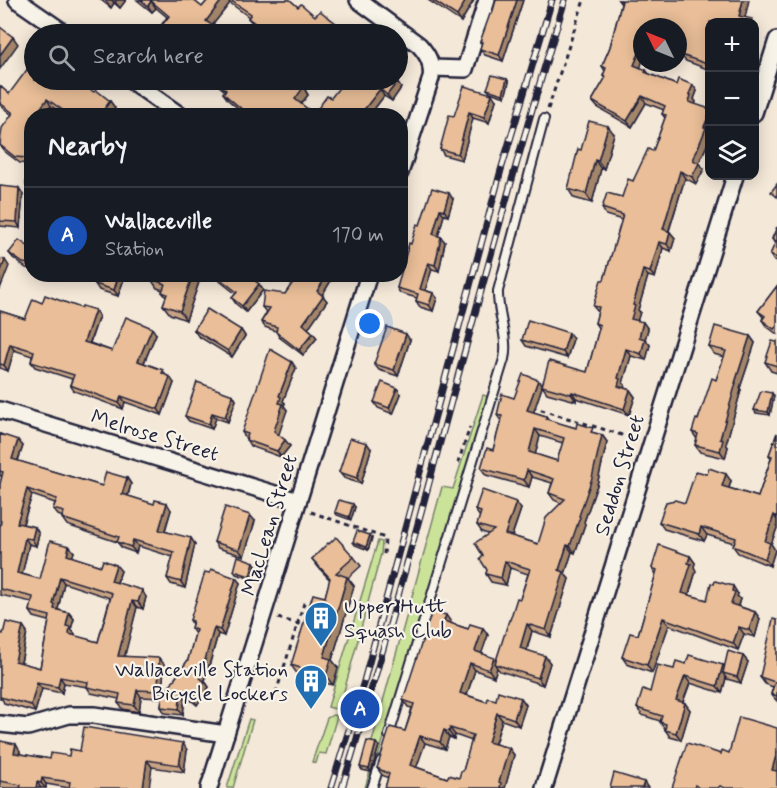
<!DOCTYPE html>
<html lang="en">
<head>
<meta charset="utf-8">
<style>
  body { margin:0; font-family:Mynerve,sans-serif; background:#242831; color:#f1f3f6 }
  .controls { position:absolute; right:18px; top:18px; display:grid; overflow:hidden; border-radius:12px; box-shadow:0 3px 15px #0003 }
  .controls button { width:54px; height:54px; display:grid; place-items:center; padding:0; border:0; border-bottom:2px solid #363941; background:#171b24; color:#f1f3f6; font:30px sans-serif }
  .compass { position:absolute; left:633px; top:18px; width:54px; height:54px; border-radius:50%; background:#171b24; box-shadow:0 3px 15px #0003; rotate:313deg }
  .you { position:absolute; left:370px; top:324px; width:21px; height:21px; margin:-15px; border:4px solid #fff; border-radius:50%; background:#1a73e8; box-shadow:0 0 0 9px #1a73e833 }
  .badge { display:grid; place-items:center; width:39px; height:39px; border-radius:50%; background:#1f6fb2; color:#fff; font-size:20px; font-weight:700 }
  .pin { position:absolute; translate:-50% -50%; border:3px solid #fff; box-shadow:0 2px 6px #0006 }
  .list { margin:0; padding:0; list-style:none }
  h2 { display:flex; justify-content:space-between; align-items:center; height:78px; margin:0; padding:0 24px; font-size:26px }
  h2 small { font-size:20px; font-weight:400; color:#9ea1a6 }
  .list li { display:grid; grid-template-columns:39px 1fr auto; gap:18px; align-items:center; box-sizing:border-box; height:96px; padding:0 24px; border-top:2px solid #363941 }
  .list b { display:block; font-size:22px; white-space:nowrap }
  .list p { margin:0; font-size:20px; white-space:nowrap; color:#9ea1a6 }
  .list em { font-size:20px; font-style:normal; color:#9ea1a6 }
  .icon { flex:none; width:33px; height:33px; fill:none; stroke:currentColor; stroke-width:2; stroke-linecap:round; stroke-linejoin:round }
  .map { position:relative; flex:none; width:777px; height:788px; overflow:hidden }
  .search { position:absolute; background:#171b24; box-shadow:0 3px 15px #0003; left:24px; top:24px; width:384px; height:66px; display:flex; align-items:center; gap:15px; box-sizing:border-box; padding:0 21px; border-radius:33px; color:#9ea1a6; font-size:22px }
  .panel { position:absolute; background:#171b24; box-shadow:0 3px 15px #0003; left:24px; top:108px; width:384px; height:174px; border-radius:24px }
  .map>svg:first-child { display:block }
</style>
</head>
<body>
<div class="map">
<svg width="777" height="788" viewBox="0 0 777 788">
  <rect width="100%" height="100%" fill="#f4e8d8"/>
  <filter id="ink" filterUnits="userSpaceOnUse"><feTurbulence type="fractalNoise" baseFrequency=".0167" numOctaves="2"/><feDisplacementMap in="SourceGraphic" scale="12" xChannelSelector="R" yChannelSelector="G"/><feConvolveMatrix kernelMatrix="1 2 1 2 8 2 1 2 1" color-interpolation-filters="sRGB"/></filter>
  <g filter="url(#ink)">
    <g fill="#cbe399" stroke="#76826a" stroke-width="1.5">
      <path d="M483 395 489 397 373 773 368 788H365L377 747 371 745 442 487 453 489Z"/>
      <path d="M378 541 382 542 381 554 339 710 328 707Z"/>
      <path d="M333 715 337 716 326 754 319 753 316 763 312 762 327 718Z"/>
      <path d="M249 719 253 720 233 788H227Z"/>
    </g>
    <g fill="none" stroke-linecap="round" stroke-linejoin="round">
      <defs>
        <g id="lane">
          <path d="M389 735 504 359C509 339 497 313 498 291L544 119"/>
          <path d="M372 788 381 761"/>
        </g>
        <g id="street">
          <path d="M17 0 66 34"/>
          <path d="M358 0 419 45C428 55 433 64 431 78L400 173"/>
          <path d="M431 68 465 69 487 0"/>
          <path d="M130 80 181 116"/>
          <path d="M754 113 777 40"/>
          <path d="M0 410 298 501"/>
          <path d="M0 724 28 727 69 715H94L226 734"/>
          <path d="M209 788 369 274"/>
          <path d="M544 788 735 176"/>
        </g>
      </defs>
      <use href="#lane" stroke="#22223b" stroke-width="12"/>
      <use href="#street" stroke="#22223b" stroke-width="20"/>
      <g stroke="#22223b" stroke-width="3" stroke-dasharray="4.5 4.5" stroke-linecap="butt">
        <path d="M548 109 584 0"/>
        <path d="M532 407 638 440"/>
        <path d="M458 463 470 427"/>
        <path d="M311 512 385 538 384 555"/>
        <path d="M278 618 305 626"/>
        <path d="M276 693 305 600"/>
      </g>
      <use href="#lane" stroke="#f7f3e8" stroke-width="8"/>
      <use href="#street" stroke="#f7f3e8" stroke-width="15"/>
      <defs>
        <g id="rail">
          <path d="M331 788 364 681 501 170 552 0"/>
          <path d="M342 788C422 527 484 261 565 0"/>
        </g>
      </defs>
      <use href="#rail" stroke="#22223b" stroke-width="7"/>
      <use href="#rail" stroke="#f7f3e8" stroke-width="4.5" stroke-dasharray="14" stroke-linecap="butt"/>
    </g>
    <g fill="#c8a383" stroke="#22223b" stroke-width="1.5" fill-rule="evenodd">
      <path d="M101 0H126L120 8 114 3 111 8Z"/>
      <path d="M137 0H193L202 7 208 0H290L298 7 315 16 337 24 342 31 339 34H289L286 32 284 34H266L253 24 248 18 249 17 230 3 212 25 223 34H155L167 17 156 8 152 12Z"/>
      <path d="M428 0H474L461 22Z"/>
      <path d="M496 0H523L503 61 485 55 480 49 482 44 480 42 492 14Z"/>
      <path d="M618 0 710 22V70L686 61 682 57 678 55V27H642L640 68 646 70 649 74 676 85 697 91 694 99 696 102 695 104 710 132V138L699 163 704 169 696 184 685 178 669 231 675 238 671 251 663 248 655 278 648 276 638 310 640 312 637 321 648 329 645 339 650 345 646 360 631 356 623 383 625 385 624 388 630 390 635 397 629 415 576 398V401L547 393 542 386 587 372 599 329 595 323 598 312 593 306 604 280 622 220 606 215 602 208 622 197 653 151 665 118 662 114 664 110 646 103 632 127 597 107 592 101 605 79 603 76 605 71 602 66 610 47 621 4Z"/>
      <path d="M212 80H309L306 84 308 87 305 90 308 95 301 104 314 114 331 98 397 82 401 88 392 101 384 96 369 116H247L228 100 223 93 225 91Z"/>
      <path d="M509 82 505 97 490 92 487 89Z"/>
      <path d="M0 86 9 94 63 86 94 92 110 101 115 108 109 116H66L51 106 44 116H32V191H30L26 185 27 164 20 163 4 151 0 145 12 115 0 105Z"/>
      <path d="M496 100 489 123 473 118 462 160 444 155 440 149 454 116Z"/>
      <path d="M614 134 604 169H601L592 203 574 198 568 189 581 150Z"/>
      <path d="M0 186 23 194 20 228 0 226Z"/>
      <path d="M453 199 448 216 444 215 438 236 445 242 439 271 432 269 425 290 433 293 437 298 433 311 420 307 416 301 417 298 400 293 397 288 420 225Z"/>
      <path d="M777 227V262L774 261 770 255 775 244 772 239Z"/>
      <path d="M32 249V269L26 268 13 258 9 253Z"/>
      <path d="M99 274H133L130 279 125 276 118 296 99 290 95 284Z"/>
      <path d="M211 274H246L263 290 246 312 236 304 232 298 236 294Z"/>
      <path d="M293 274H335L322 295 327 301 308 328 313 333 317 338 303 355 279 337 276 331 265 327 261 322 267 312H266L262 307 285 294 297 277Z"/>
      <path d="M151 279H200L186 320 170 314 163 305 166 297 162 292 163 290 157 288Z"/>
      <path d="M777 286V334L766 326 762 320 763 317 758 311Z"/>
      <path d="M42 303 99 316 90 343 112 351 156 334 144 363 163 370 166 376 174 383 162 415 125 402 123 409 74 391 70 385 72 379 35 367 31 362 32 356 14 350 8 371 0 368V311L25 319Z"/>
      <path d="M194 330H241L245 336 232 357 198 336Z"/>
      <path d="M569 333 573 339 567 358 526 346 522 340Z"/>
      <path d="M750 336 755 343 740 388 741 390 726 444 728 447 725 458 700 452 695 445 697 439 692 432 716 380 724 357 714 354 709 347Z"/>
      <path d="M410 340 398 376 379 370 374 364Z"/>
      <path d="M777 342V373L771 371 765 362Z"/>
      <path d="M296 368 283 401 285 403 284 406 287 410 278 435 285 440 290 446 281 457 250 446 242 432Z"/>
      <path d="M538 380 542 387 533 412 546 416 550 421 602 435 607 442 597 485 584 522 585 524 575 553 572 552 565 574 569 579 551 637 532 631 527 650 550 663 543 685 500 671 497 668 494 677 475 670 467 695 487 702 496 700 521 698 526 705 519 726 502 720 495 744 509 748 514 755 505 788H385L388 778 382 775 377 768 405 731 412 708 408 707 403 700 451 622 450 623 468 629 483 628 488 635 481 653 496 661 510 620 520 599 528 574 510 568 506 585 491 582 486 574 487 570 483 556 488 534 482 532 477 525 480 517 475 510 521 509 512 536 538 544 561 503 554 500 549 493 552 483 532 477 529 487 486 475 481 468 493 450 501 421 497 415 514 398ZM540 436 563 443 557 461 535 454ZM455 735 472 741 463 771 459 778H447L416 767 425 743 445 749 449 737 454 739Z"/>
      <path d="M401 394 393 414 378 408 374 402Z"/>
      <path d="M233 395 236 400 228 422 216 418 212 429 189 421 185 416Z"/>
      <path d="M774 396 770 415 756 413 754 410Z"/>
      <path d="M777 433V528L771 544 775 550 770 566 738 553 733 546 734 543 707 535 704 541 664 529 659 522 685 503 731 481 729 488 758 497 771 459 769 455Z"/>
      <path d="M0 434 23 446 18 461 102 486 127 478 131 484 128 496 171 510 165 531 195 544 185 588 171 584 167 578 173 557 138 546 136 553 122 548 117 542 67 525 62 518 63 517 58 515 53 509 55 503 32 495 23 524 35 527 39 534 36 546 29 544 22 574 40 579 69 546 74 552 72 557 101 566 121 571 117 583 146 597 143 609 137 607 124 657 164 664 162 697 188 660 195 634 191 628 192 624 190 620 236 578 240 583 224 636 218 634 205 681 209 687 197 705 185 696 183 715 165 713 161 707 162 698 141 697 139 712 123 709 118 703 119 699 91 693 87 687 64 683 62 693 42 689 35 712 4 703 2 699H0V633L3 634 23 626 27 632 21 663 40 668 49 621 34 617 30 611 32 602 0 595V484L2 476H0ZM64 583 110 598 98 642 74 636 75 634 71 629 74 619 69 613 59 610 58 609Z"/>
      <path d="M371 449 361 484 344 478 339 472Z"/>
      <path d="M355 507 351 520 337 515 335 512Z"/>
      <path d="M255 521 244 556 218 548 214 542Z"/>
      <path d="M372 538 368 550 355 545 353 542Z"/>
      <path d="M329 544 354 557 361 566 348 578 354 586 332 660 338 668 333 685 298 675 291 665 325 597 330 580 319 568 312 559Z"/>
      <path d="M690 556 695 563 694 567 696 571 689 595 707 600 738 594 737 596 740 599 738 606 755 612 760 619 755 637 744 634 738 650 669 625 652 673 627 664 622 657 638 635 656 574 652 568Z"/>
      <path d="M256 565 252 579 236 574 234 571Z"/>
      <path d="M777 620V701L776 700 771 694 773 687 765 684 760 677Z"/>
      <path d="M743 656 748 662 741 683 727 679 726 678 722 693 690 683 683 702 690 710 681 740 670 737 660 722V721L642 715 637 708 650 692 686 664 723 665 724 667Z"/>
      <path d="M0 741 20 751V754L50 759 69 756 80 751 187 750 184 772 152 767 69 788 46 784V788H5L1 787 0 788Z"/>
      <path d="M379 746 371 772 362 770 360 767Z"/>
    </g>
    <g fill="#a3856a" stroke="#22223b" stroke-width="1.5">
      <path d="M107 0H112L114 3 111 8 106 1Z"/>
      <path d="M117 0H126L120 8 115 2Z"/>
      <path d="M222 0H227L230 3 211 27 206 21Z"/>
      <path d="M466 0H474L461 22 457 16Z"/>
      <path d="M517 0H523L503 61 499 55Z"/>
      <path d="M743 0H749L744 22 739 16Z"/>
      <path d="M151 1 156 8 152 12 148 6Z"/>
      <path d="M754 23 757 26 754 34Z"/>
      <path d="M337 24 342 31 339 34H329Z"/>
      <path d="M281 26 286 32 284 34H274Z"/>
      <path d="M13 37 18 44 0 69V55Z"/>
      <path d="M642 46V63L639 72 634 65Z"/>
      <path d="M507 79 509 82 505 97 503 94Z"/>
      <path d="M301 80H309L306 84 308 87 305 90 308 95 300 105 295 99Z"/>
      <path d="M397 82 401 88 392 101 387 95Z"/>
      <path d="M693 85 697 91 694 99 696 102 693 108 689 102V94Z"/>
      <path d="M380 89 384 96 369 116H359Z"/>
      <path d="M492 94 496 100 489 123 484 117Z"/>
      <path d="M642 96 646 103 632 127 627 121Z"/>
      <path d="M47 99 51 106 44 116H35Z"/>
      <path d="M110 101 115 108 109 116H99Z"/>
      <path d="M469 112 473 118 462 160 458 154Z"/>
      <path d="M710 112V138L699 163 704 169 696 184 692 177 693 160Z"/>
      <path d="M608 126 614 134 604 169 598 161Z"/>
      <path d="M595 160 601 169 592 203 586 194Z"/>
      <path d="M680 171 685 178 667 236 663 229Z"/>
      <path d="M19 188 23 194 20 228 17 222Z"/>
      <path d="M449 193 453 199 448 216 444 210Z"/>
      <path d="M440 209 444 215 437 240 433 234Z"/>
      <path d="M670 232 675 238 671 251 667 244Z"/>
      <path d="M441 237 445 242 439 271 435 265Z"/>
      <path d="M659 242 663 248 655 278 650 272Z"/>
      <path d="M5 260 9 266 0 289V273Z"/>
      <path d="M428 263 432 269 424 294 420 289Z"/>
      <path d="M643 270 648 276 638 310 640 312 636 325 631 319 633 305Z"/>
      <path d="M119 274H124L125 276 118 296 114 290Z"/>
      <path d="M127 274H133L130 279Z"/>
      <path d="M193 274H197L200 279 186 320 180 311Z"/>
      <path d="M328 274H335L321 297 317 291Z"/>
      <path d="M259 284 263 290 246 312 242 306Z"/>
      <path d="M433 293 437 298 433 311 429 305Z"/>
      <path d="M323 296 327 301 307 330 303 324Z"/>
      <path d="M95 310 99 316 88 347 84 342Z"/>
      <path d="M643 322 648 329 644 343 639 337Z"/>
      <path d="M152 328 156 334 142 367 138 361Z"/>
      <path d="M241 330 245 336 232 357 228 351Z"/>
      <path d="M313 333 317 338 303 355 299 350Z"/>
      <path d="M569 333 573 339 567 358 563 352Z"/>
      <path d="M406 334 410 340 398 376 394 370Z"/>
      <path d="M750 336 755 343 740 388 741 390 726 444 728 447 725 458 720 451V439L735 383Z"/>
      <path d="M645 339 650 345 646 360 641 354Z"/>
      <path d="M10 344 14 350 8 371 4 365Z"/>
      <path d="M626 349 631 356 623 383 625 385 622 393 618 386V378Z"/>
      <path d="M292 362 296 368 283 401 285 403 284 406 287 410 278 437 274 431 279 403V396Z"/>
      <path d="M170 377 174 383 162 415 158 409Z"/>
      <path d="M538 380 542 387 532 417 527 410Z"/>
      <path d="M397 388 401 394 393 414 389 408Z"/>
      <path d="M630 390 635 397 629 415 624 409Z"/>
      <path d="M572 392 576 398V401L571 394Z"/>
      <path d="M772 393 774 396 770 415 768 412Z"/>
      <path d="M233 395 236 400 228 422 225 417Z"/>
      <path d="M121 396 125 402 123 409 119 403Z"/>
      <path d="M212 413 216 418 212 429 209 424Z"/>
      <path d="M535 429 540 436 534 459 529 452Z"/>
      <path d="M602 435 607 442 597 485 584 522 585 524 575 553 570 546Z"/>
      <path d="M18 440 23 446 16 465 12 459Z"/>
      <path d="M285 440 290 446 281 457 277 451Z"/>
      <path d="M367 443 371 449 361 484 357 478Z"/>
      <path d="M527 470 532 477 529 487 524 480Z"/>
      <path d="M726 474 731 481 727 494 722 486Z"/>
      <path d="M127 478 131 484 126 501 122 494Z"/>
      <path d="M27 489 32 495 21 529 17 523Z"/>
      <path d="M516 502 521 509 510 541 505 534Z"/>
      <path d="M167 503 171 510 163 536 159 530Z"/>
      <path d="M353 504 355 507 351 520 349 517Z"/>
      <path d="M250 515 255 521 244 556 239 550Z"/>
      <path d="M774 515 777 520V528L771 544 775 550 770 566 765 559V541Z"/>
      <path d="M35 527 39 534 36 546 32 539Z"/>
      <path d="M701 527 707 535 704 541 699 534Z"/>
      <path d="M370 535 372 538 368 550 366 547Z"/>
      <path d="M25 538 29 544 21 579 17 573Z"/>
      <path d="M191 538 195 544 185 588 181 582Z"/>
      <path d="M133 540 138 546 136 553 131 547Z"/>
      <path d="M567 545 572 552 565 574 569 579 551 637 546 630 559 570Z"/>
      <path d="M69 546 74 552 71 561 67 555Z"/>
      <path d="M690 556 695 563 694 567 696 571 687 600 682 593Z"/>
      <path d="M505 561 510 568 506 585 501 578Z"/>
      <path d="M254 562 256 565 252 579 250 576Z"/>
      <path d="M116 565 121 571 115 587 111 581Z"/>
      <path d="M60 577 64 583 58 609 59 611 54 609 53 604Z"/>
      <path d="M347 577 354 586 332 660 338 668 333 685 326 676 324 657Z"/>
      <path d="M236 578 240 583 224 636 220 630Z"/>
      <path d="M733 586 738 594 737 596 740 599 736 611 731 604 732 591Z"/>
      <path d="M142 590 146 597 143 609 138 602Z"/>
      <path d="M132 601 137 607 123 663 118 656Z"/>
      <path d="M755 612 760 619 755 637 749 630Z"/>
      <path d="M69 613 74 619 71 629 75 634 73 641 69 634 66 626Z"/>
      <path d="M446 615 451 622 448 628 444 621Z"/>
      <path d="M663 618 669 625 652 673 647 665Z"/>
      <path d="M527 624 532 631 525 655 520 648Z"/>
      <path d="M23 626 27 632 20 667 15 661Z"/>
      <path d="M739 627 744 634 738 650 733 643Z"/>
      <path d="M214 628 218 634 204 683 205 682 209 687 197 705 193 699Z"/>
      <path d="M483 628 488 635 480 658 475 651Z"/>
      <path d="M545 656 550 663 543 685 538 678Z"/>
      <path d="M743 656 748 662 741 683 737 677Z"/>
      <path d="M159 658 164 664 162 698 158 691Z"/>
      <path d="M494 658 499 665 495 664 497 668 494 677 489 670Z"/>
      <path d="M470 663 475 670 465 700 460 693Z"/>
      <path d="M723 665 728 672 723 673 726 678 722 693 717 686Z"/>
      <path d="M685 676 690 683 681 707 676 700Z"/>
      <path d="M60 677 64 683 62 693 58 687Z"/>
      <path d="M37 683 42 689 35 712 31 705Z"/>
      <path d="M137 690 141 697 139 712 134 705Z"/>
      <path d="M181 691 185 696 183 715 179 709Z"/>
      <path d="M521 698 526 705 519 726 514 719Z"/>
      <path d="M685 703 690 710 681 740 676 733Z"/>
      <path d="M497 713 502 720 493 749 488 742Z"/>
      <path d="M450 728 455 735 454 739 449 732Z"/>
      <path d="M444 730 449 737 445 749 440 742Z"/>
      <path d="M420 736 425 743 415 772 410 765Z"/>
      <path d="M183 743 187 750 184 772 179 765Z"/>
      <path d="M376 743 379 746 371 772 369 769Z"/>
      <path d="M16 744 20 751 18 760 14 753Z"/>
      <path d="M509 748 514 755 505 788H500L499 782Z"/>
      <path d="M777 752V776L772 770Z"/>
      <path d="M147 760 152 767 149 788H143Z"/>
      <path d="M42 778 46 784V788H45L41 783Z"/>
      <path d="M37 782 41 788H36Z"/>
      <path d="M644 782 648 788H642Z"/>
    </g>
    <g fill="#e9be98" stroke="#22223b" stroke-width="1.5" fill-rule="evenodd">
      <path d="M141 0H193L202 7 208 0H222L206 21 220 31 218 34H186L184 33 187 28 182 34H155L169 16 151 1 148 6Z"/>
      <path d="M230 0H290L298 7 301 4 315 16 320 11 337 24 329 34H292L281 26 274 34H270L248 18 251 14Z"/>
      <path d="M432 0H466L457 16Z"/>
      <path d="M496 0H517L499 55 480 49 482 42H480L490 14H492Z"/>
      <path d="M618 0H743L739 16 752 19 751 22H710V65L681 55 682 51 678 50V27H642V46L634 65 646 70 645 72 676 85 678 79 693 85 689 94 691 95 689 102 710 109V112L704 127 706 128 693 160 699 163 692 177 680 171 663 229 670 232 667 244 659 242 650 272 643 270 633 305 635 306 631 319 643 322 639 337 645 339 641 354 626 349 618 378 620 379 618 386 630 390 624 409 572 392 571 394 542 386 549 361 587 372 600 325 595 323 599 307 593 306 601 280H604L623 215 602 208 607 193 622 197 628 179 633 181 648 149 653 151 666 115 662 114 665 106 642 96 627 121 592 101 606 77 603 76 606 68 602 66 610 47 622 1Z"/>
      <path d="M0 27 13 37 0 55Z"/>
      <path d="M32 63 34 65V80H55L63 86 68 80H77L94 92 96 90 110 101 99 116H71L47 99 35 116H32V185H26L28 158 15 157 0 145 2 128 13 113 0 103V86L9 94Z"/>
      <path d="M492 75 507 79 503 94 487 89Z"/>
      <path d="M215 80H303L299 85 303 88 295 99 314 114 327 96 331 98 345 80H394L397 82 387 95 380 89 359 116H250L223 93 226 90Z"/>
      <path d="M464 86 492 94 484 117 469 112 458 154 440 149 449 115 454 116Z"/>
      <path d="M589 121 608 126 598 161 595 160 586 194 568 189 578 149 581 150Z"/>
      <path d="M777 184V197L771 192Z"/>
      <path d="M0 186 19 188 17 222 0 221Z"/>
      <path d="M432 188 449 193 444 210 440 209 433 234 441 237 435 265 428 263 420 289 433 293 429 305 416 301 418 294 397 288 409 243 411 244 417 224 420 225Z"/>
      <path d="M777 227V258L770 255 776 241 772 239Z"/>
      <path d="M19 240 32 249V264L23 263 9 253Z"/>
      <path d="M0 259 5 260 0 273Z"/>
      <path d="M99 274H119L114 290 95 284Z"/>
      <path d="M152 274H193L180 311 163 305 167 294 162 292 165 284 151 279Z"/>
      <path d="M214 274H246L259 284 242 306 232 298 237 292Z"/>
      <path d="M297 274H328L317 291 323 296 303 324 313 333 299 350 276 332 277 327 261 322 270 308 262 307 264 291 285 294 298 275Z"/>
      <path d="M777 286V326L774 329 762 320 765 316 758 311Z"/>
      <path d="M45 295 81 308 82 306 95 310 84 342 112 351 126 317 152 328 138 361 163 370 162 373 170 377 158 409 121 396 119 403 70 385 74 375 31 362 34 351 10 344 4 365 0 364V311L25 319 33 299 42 303Z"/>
      <path d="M207 309 241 330 228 351 194 330Z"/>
      <path d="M528 320 569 333 563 352 522 340Z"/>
      <path d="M715 326 750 336 735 383H736L720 439 723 440 720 451 695 445 698 434 692 432 696 419 698 420 712 378 716 380 726 351 709 347Z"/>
      <path d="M387 327 406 334 394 370 374 364Z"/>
      <path d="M772 341 777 342V366L765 362Z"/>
      <path d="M270 349 292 362 279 396 281 397 279 403 283 404 274 431 285 440 277 451 246 440 248 434 242 432Z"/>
      <path d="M523 374 538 380 527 410 546 416V419L576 428 577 423 593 428 591 432 602 435 592 478 579 516 580 517 570 546 567 545 559 570 564 572 546 630 527 624 520 648 545 656 538 678 495 664 509 620H510L517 598 520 599 530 569 505 561 501 578 486 574 487 570 480 559 483 556 475 543 494 530 477 525 481 512 475 510 482 490 516 502 505 534 538 544 546 518 565 499 549 493 554 479 527 470 524 480 481 468 487 448 493 450 502 416 497 415 502 394 514 398ZM535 429 564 438 557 461 529 452Z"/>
      <path d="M197 382 233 395 225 417 212 413 209 424 185 416Z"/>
      <path d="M382 382 397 388 389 408 374 402Z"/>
      <path d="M761 391 772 393 768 412 754 410Z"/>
      <path d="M777 433V517L774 515 765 541 770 543 765 559 733 546 736 538 701 527 699 534 659 522 666 502 675 500 685 503 696 471 707 474 709 468 726 474 722 486 758 497 772 456 769 455Z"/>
      <path d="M0 434 18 440 12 459 102 486 106 472 127 478 122 494 154 504 155 500 167 503 159 530 191 538 181 582 167 578 174 552 133 540 131 547 117 542 119 537 62 518 64 512 53 509 57 499 27 489 17 523 35 527 32 539 25 538 17 573 40 579 50 541 69 546 67 555 101 566 103 560 116 565 111 581 142 590 138 602 132 601 118 656 159 658 158 691 137 690 134 705 118 703 120 694 87 687 88 682 60 677 58 687 37 683 31 705 0 697V633L3 634 6 622 23 626 15 661 40 668 50 616 30 611 33 597 0 589V527L1 521 0 520V484L3 472 0 471ZM60 577 112 593 98 642 69 634 70 627 66 626 69 613 54 609 55 605 53 604Z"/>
      <path d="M350 438 367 443 357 478 339 472Z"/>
      <path d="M339 500 353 504 349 517 335 512Z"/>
      <path d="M225 507 250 515 239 550 214 542Z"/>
      <path d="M357 531 370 535 366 547 353 542Z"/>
      <path d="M336 537 354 557 336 573 347 577 324 657 331 659 326 676 291 665 313 594 325 597 330 578 312 559 328 543 329 544Z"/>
      <path d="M659 545 690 556 688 563 691 564 682 593 707 600 711 583 714 584 715 581 733 586 732 591 735 592 731 604 755 612 749 630 739 627 733 643 663 618 647 665 622 657 630 633 638 635 657 570 652 568Z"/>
      <path d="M238 556 254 562 250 576 234 571Z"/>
      <path d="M211 569 236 578 220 630 214 628 200 678 205 682 193 699 181 691 179 709 161 707 162 697 188 660 196 630 191 628 193 621 190 620 205 572 210 573Z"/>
      <path d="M432 611 446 615 444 621 468 629 470 624 483 628 475 651 494 658 489 670 470 663 460 693 487 702 488 698 496 700 498 691 521 698 514 719 497 713 488 742 509 748 499 782 501 783 500 788H385L389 774 377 768 390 727 405 731 414 704 403 700ZM450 728 473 735 463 771H461L459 778 449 775 447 778 410 765 420 736 440 742 444 730 449 732Z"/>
      <path d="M773 619 777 620V696L771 694 775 682 760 677Z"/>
      <path d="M728 651 743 656 737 677 723 673Z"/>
      <path d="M689 655 723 665 717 686 685 676 676 700 685 703 676 733 665 730 666 724 660 722 662 716 637 708 643 689 650 692 657 665 674 669 676 661 686 664Z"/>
      <path d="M739 717 777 728V752L772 770 777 771V788H725L720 786 718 788H699L695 785 694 788H672L687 743 721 754 722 750 729 753Z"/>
      <path d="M84 727 183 743 179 765 147 760 143 788H69L70 782 42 778 41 783 37 782 36 788H20L21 785 0 781V741L16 744 14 753 50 759 51 753 69 756 70 749 80 751Z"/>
      <path d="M367 741 376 743 369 769 360 767Z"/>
      <path d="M614 773 644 782 642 788H610Z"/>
    </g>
  </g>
  <defs>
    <symbol id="building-pin" viewBox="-11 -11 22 30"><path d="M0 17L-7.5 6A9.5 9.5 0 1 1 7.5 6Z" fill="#1f6fb2" stroke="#f7f3e8"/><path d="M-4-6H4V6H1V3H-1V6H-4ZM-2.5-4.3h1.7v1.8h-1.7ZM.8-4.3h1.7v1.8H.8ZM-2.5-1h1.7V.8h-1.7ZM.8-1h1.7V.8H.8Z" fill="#fff"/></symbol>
  </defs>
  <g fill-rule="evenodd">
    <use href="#building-pin" x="302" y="599" width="38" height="52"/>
    <use href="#building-pin" x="292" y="662" width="38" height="52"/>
  </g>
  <g text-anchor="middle" stroke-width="4.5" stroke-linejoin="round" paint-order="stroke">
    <g font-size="21" fill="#22223b" stroke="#f7f3e8">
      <text transform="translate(155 435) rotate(17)" y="7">Melrose Street</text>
      <text transform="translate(619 475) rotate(-73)" y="7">Seddon Street</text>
      <text transform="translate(269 525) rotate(-73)" y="7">MacLean Street</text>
    </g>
    <g font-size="21" fill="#22223b" stroke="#f7f3e8" text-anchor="start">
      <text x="344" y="613">Upper Hutt<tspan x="344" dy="24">Squash Club</tspan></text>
      <text x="288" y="676" text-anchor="end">Wallaceville Station<tspan x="288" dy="24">Bicycle Lockers</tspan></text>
    </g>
  </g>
</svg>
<div class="controls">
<button>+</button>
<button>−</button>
<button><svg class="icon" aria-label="layers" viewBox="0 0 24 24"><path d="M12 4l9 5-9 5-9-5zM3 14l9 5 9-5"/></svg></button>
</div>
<svg class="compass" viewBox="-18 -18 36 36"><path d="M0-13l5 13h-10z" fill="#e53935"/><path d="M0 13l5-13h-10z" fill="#9ea1a6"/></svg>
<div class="you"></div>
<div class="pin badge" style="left:360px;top:709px;background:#1a4fb4">A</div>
<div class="search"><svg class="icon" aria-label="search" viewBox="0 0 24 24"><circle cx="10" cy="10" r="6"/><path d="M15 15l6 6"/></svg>Search here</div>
<section class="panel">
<h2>Nearby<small></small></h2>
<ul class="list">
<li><span class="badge" style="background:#1a4fb4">A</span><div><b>Wallaceville</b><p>Station</p></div><em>170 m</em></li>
</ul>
</section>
</div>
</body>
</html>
